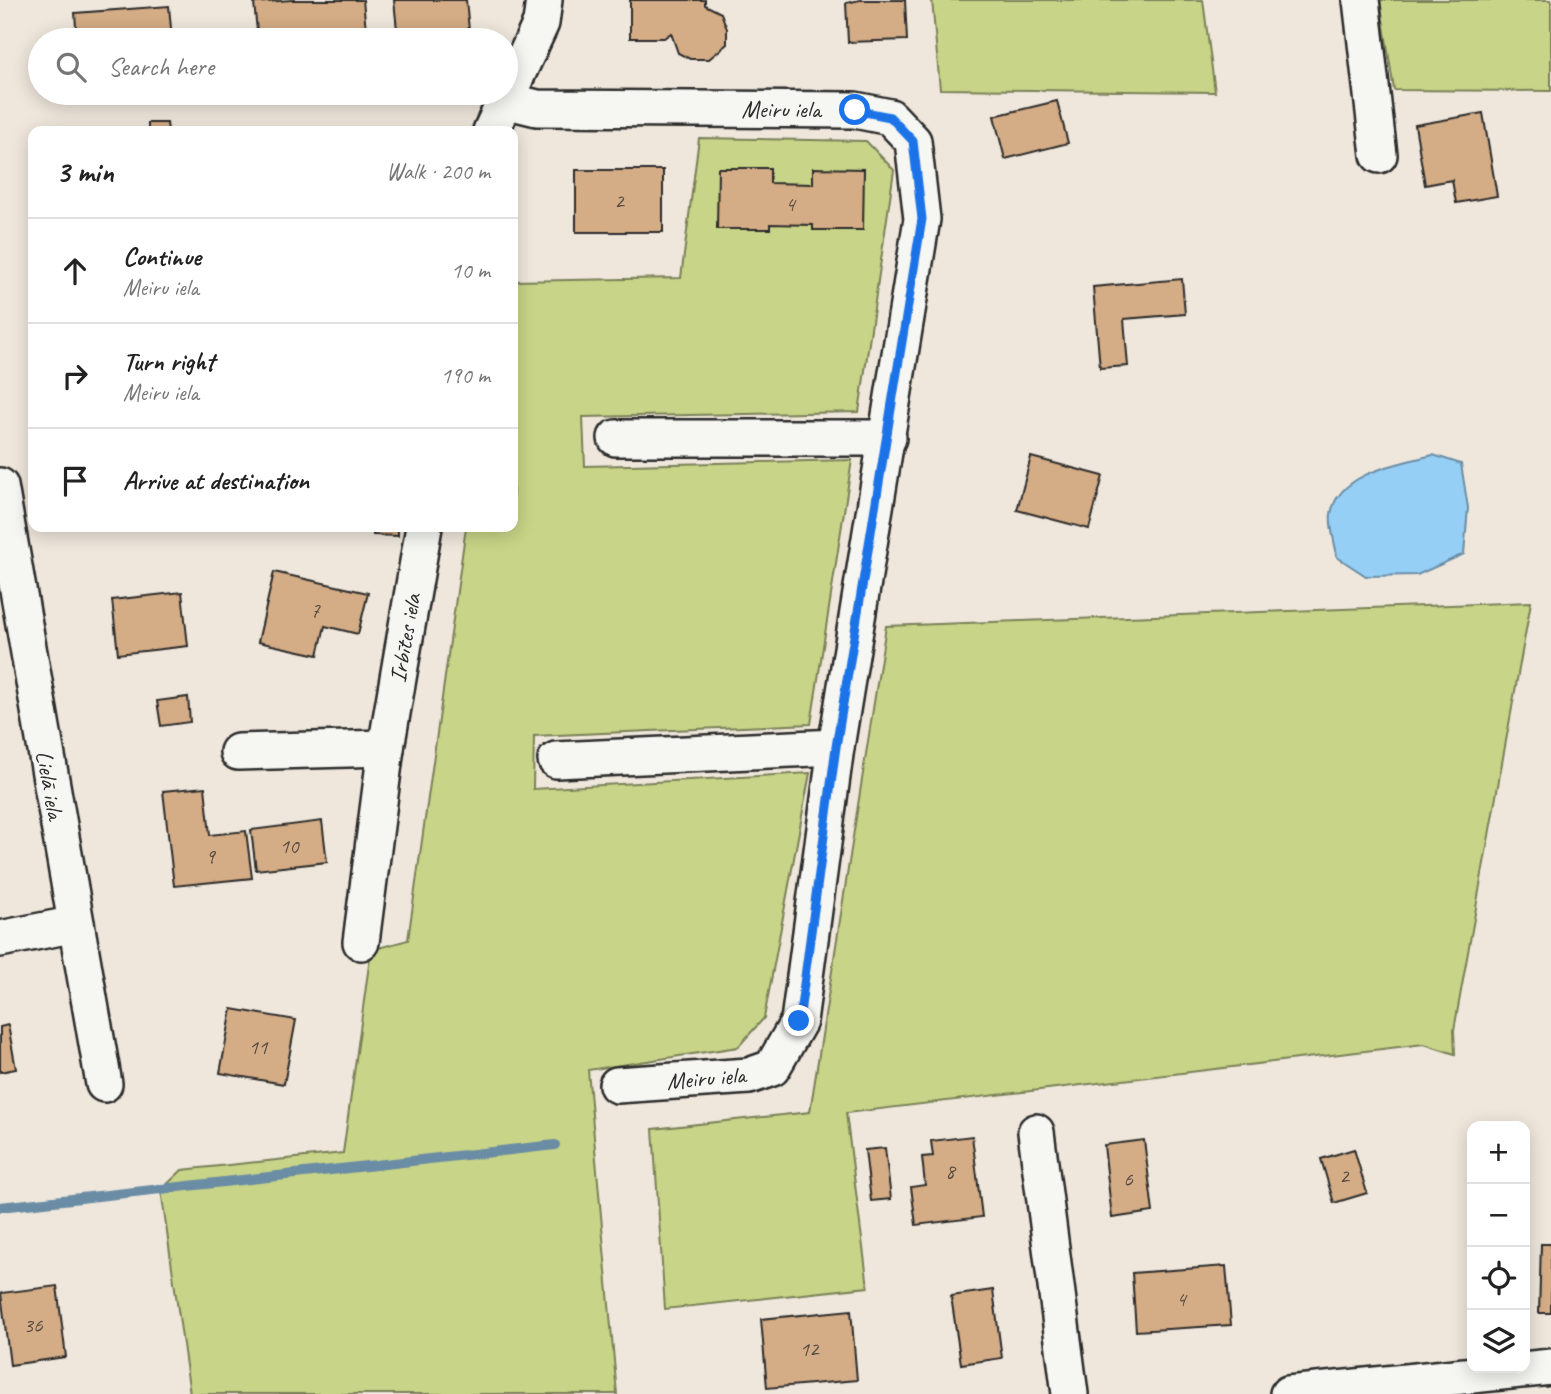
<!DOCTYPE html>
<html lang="en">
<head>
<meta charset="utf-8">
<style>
  body { margin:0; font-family:Caveat,sans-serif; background:#f2f2f2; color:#222 }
  .controls { position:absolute; right:21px; bottom:21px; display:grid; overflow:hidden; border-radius:14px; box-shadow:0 4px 18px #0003 }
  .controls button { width:63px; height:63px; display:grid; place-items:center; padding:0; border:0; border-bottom:2px solid #e0e0e0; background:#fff; color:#222; font:35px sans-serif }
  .stop { position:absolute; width:21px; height:21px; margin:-16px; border:5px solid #1a73e8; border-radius:50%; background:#fff }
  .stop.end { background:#1a73e8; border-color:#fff; box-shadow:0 2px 7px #0008 }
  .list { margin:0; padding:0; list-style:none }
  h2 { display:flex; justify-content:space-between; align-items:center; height:91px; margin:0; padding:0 28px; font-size:30px }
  h2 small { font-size:23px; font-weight:400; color:#767676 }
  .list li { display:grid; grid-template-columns:46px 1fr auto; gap:21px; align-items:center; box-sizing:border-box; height:105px; padding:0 28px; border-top:2px solid #e0e0e0 }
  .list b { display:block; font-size:26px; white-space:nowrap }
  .list p { margin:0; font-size:23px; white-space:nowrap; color:#767676 }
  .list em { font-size:23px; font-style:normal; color:#767676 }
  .icon { flex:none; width:38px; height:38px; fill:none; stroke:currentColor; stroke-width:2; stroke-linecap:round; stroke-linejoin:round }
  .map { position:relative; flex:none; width:1551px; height:1394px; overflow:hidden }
  .search { position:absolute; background:#fff; box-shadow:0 4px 18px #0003; left:28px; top:28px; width:490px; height:77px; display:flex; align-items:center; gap:18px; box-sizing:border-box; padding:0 24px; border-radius:38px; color:#767676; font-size:26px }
  .panel { position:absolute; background:#fff; box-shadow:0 4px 18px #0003; left:28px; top:126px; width:490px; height:406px; border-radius:14px }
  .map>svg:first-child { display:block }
</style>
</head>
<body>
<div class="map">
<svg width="1551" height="1394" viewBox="0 0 1551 1394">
  <rect width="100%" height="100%" fill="#efe7dc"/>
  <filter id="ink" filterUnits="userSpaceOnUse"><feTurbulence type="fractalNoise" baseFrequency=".0143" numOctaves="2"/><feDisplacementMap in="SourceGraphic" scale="14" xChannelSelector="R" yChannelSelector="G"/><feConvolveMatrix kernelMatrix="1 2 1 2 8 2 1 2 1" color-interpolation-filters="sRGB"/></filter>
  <g filter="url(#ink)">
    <g fill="#c8d487" stroke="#7a8059" stroke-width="2">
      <path d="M932 0H1203L1215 92 940 89Z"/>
      <path d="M1380 0H1551V91L1394 90Z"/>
      <path d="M699 138 866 141 894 170 859 412 583 417 585 466 852 460 811 724 534 736 533 789 810 773 764 1018 738 1047 588 1070 617 1394H190L161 1190 182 1170 343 1153 371 950 408 940 466 527H513V281L681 278Z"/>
      <path d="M1531 602 1454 1030 1455 1054 1424 1044 846 1113 868 1287 665 1309 653 1129 810 1112 886 626Z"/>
    </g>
    <path fill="#96cff6" stroke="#6b8da5" stroke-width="2" d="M1433 455 1461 464 1468 508 1464 554 1417 575 1366 576 1337 557C1336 545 1329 527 1331 514 1338 472 1401 463 1433 455Z"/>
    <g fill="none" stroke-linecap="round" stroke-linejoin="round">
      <path stroke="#6b8da5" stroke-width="10" d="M0 1207 555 1145"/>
    </g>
    <g fill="#d4ac85" stroke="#2b2b2b" stroke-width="2">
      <path d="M291 0H363L367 40H258L254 3Z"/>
      <path d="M394 0H466L470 40H398Z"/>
      <path d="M630 0H705V5L721 13 727 29V44L709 59H690L678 53 671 33 664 38H630Z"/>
      <path d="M860 0H905L907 40 848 42 846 3Z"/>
      <path d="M169 6 172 40H77L75 13Z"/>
      <path d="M1057 101 1068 143 1005 159 994 116Z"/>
      <path d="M1483 113 1497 196 1456 203 1452 180 1425 185 1415 125Z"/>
      <path d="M148 123H167L168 131H148Z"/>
      <path d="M718 168H770V183L813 184V168L864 169 863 230H813V225L770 224V229H717Z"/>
      <rect x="576" y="170" width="87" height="62"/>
      <path d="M1182 279 1185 314 1124 319 1128 366 1100 368 1093 287Z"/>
      <path d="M1031 457 1103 476 1089 529 1017 510Z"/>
      <path d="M373 527H398V536L373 535Z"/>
      <path d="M274 572 368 593 358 634 325 626 318 655 258 642Z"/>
      <path d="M182 592 188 646 118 654 112 600Z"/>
      <path d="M188 697 190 722 161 726 157 701Z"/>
      <path d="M205 787 210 835 246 831 252 878 174 886 163 791Z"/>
      <path d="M322 821 327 862 256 870 251 830Z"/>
      <path d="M232 1009 296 1020 284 1084 220 1073Z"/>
      <path d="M8 1025 16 1069 0 1072V1027Z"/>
      <path d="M972 1136 982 1217 916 1225 911 1187 925 1185 922 1157 933 1156 931 1141Z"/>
      <path d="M1144 1140 1153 1212 1112 1218 1104 1145Z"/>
      <path d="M885 1148 891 1199 871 1201 865 1150Z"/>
      <path d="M1354 1149 1367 1193 1334 1203 1321 1159Z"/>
      <path d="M1541 1244H1551V1313H1539Z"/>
      <path d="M1226 1266 1231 1325 1136 1331 1132 1273Z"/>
      <path d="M57 1286 66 1357 10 1365 1 1293Z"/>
      <path d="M993 1290 1002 1358 961 1364 951 1296Z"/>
      <path d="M851 1310 857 1380 767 1388 761 1319Z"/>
    </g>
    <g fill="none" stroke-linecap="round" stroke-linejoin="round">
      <defs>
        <g id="street">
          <path d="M1361 0 1379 155"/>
          <path d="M504 100 537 108 855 110 890 117 913 141 922 219 836 747 799 1021 772 1068 749 1076 617 1085"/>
          <path d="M491 131 541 23 544 0"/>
          <path d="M616 438H888"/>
          <path d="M0 486 104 1084"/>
          <path d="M238 752 386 748"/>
          <path d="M556 760 836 747"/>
          <path d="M0 939 76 924"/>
          <path d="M361 942 386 748 424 527"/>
          <path d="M1036 1132 1070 1394"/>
          <path d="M1288 1394 1551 1367"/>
        </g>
      </defs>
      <use href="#street" stroke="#2b2b2b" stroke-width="40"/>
      <use href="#street" stroke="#f6f6f2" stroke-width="35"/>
    </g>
  </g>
  <g fill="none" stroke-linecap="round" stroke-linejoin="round" filter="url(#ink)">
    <path stroke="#1a73e8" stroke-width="9" d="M799 1021 836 747 922 219 913 141 890 117 855 110"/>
  </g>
  <g text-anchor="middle" stroke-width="7" stroke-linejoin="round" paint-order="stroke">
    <g font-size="21" fill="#554b42">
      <text x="619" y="208">2</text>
      <text x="790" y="211">4</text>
      <text x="315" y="617">7</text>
      <text x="289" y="853">10</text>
      <text x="210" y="863">9</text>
      <text x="258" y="1054">11</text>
      <text x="950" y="1178">8</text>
      <text x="1344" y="1183">2</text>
      <text x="1128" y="1186">6</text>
      <text x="1181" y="1306">4</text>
      <text x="33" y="1332">36</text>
      <text x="809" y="1356">12</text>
    </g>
    <g font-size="24" fill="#2b2b2b" stroke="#f6f6f2">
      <text x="781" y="117">Meiru iela</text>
      <text transform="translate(405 638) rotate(-80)" y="8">Irbītes iela</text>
      <text transform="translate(50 785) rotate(80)" y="8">Lielā iela</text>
      <text transform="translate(706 1078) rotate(-5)" y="8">Meiru iela</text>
    </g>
  </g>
</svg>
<div class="controls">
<button>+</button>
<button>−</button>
<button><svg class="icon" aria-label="locate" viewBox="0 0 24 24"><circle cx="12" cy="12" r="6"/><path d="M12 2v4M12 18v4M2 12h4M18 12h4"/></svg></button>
<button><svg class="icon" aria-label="layers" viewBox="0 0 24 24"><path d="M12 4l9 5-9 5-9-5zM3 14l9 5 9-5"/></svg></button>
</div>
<div class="stop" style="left:855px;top:110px"></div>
<div class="stop end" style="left:799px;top:1021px"></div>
<div class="search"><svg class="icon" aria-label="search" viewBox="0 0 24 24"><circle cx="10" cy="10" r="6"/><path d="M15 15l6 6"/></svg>Search here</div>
<section class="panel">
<h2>3 min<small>Walk · 200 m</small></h2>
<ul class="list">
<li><svg class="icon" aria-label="ahead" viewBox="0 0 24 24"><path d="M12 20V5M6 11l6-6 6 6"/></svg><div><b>Continue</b><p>Meiru iela</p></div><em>10 m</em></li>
<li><svg class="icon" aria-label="right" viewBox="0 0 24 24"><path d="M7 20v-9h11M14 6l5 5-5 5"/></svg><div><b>Turn right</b><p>Meiru iela</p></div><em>190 m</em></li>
<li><svg class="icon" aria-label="arrive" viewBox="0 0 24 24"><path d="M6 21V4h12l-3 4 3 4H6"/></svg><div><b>Arrive at destination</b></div></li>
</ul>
</section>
</div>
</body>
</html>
